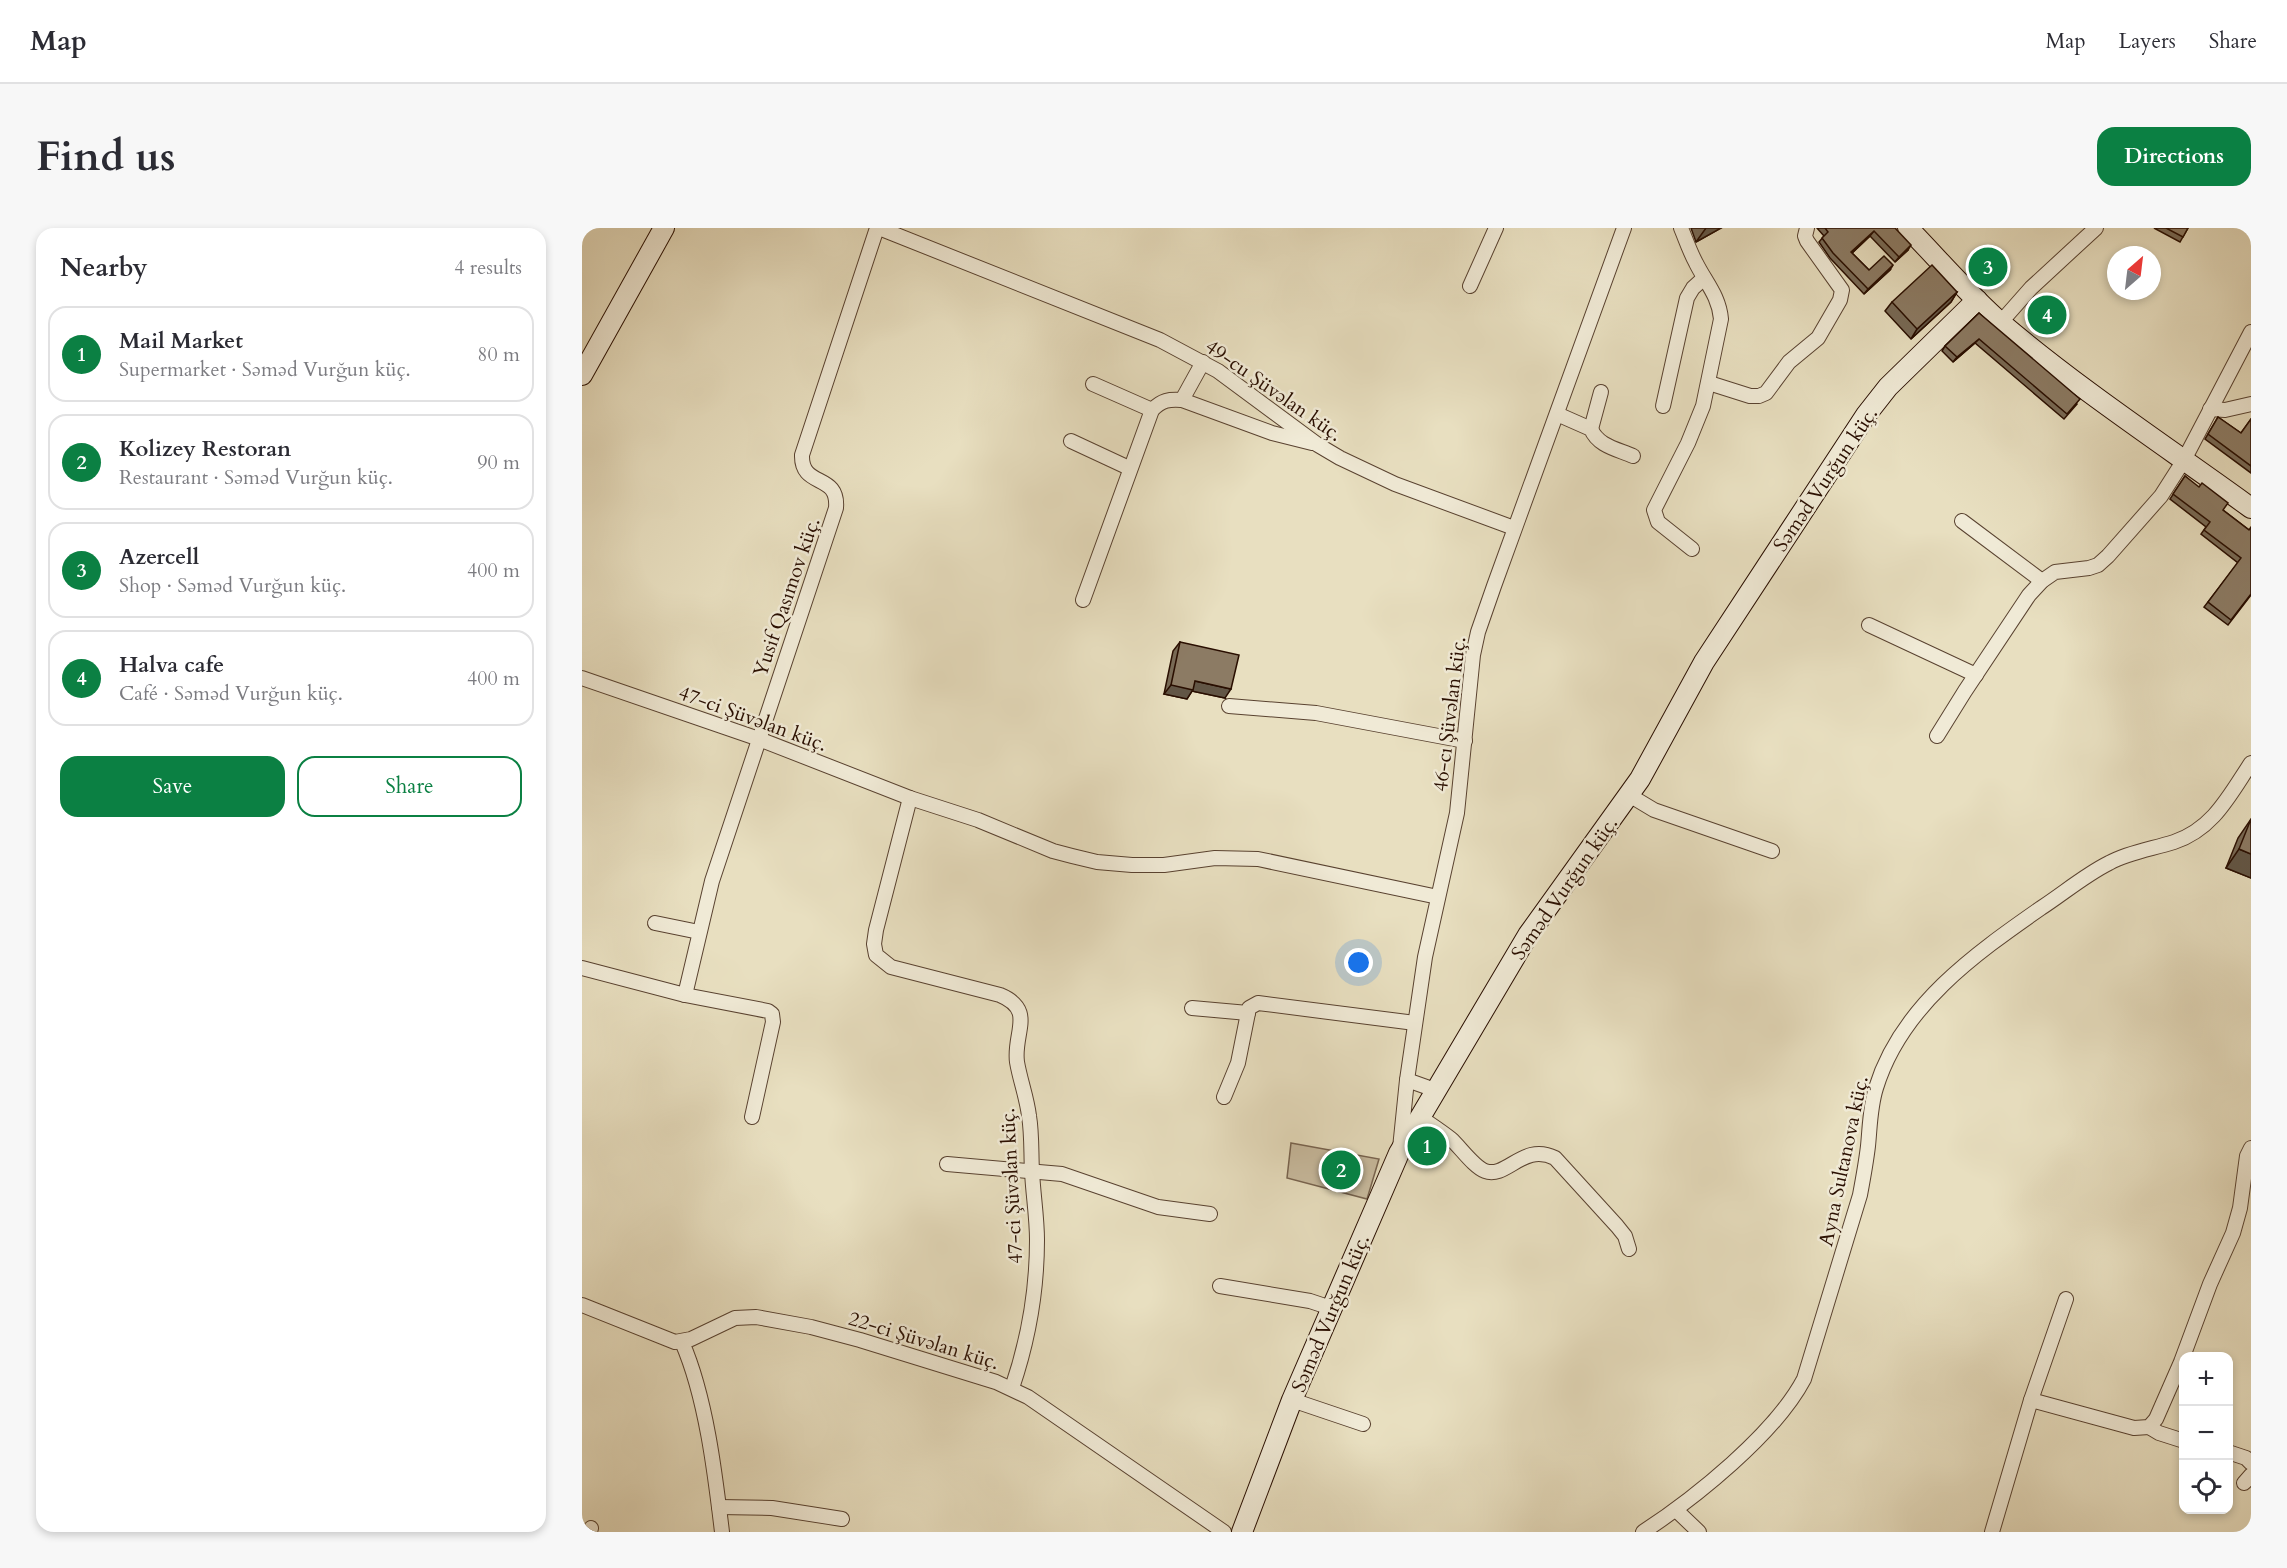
<!DOCTYPE html>
<html lang="en">
<head>
<meta charset="utf-8">
<style>
  body { margin:0; font-family:Cardo,serif; background:#f7f7f7; color:#2b2b33 }
  .controls { position:absolute; right:18px; bottom:18px; display:grid; overflow:hidden; border-radius:12px; box-shadow:0 3px 9px #0003 }
  .controls button { width:54px; height:54px; display:grid; place-items:center; padding:0; border:0; border-bottom:2px solid #e1e1e2; background:#fff; color:#2b2b33; font:30px sans-serif }
  .compass { position:absolute; left:1525px; top:18px; width:54px; height:54px; border-radius:50%; background:#fff; box-shadow:0 3px 9px #0003; rotate:28deg }
  .you { position:absolute; left:777px; top:735px; width:21px; height:21px; margin:-15px; border:4px solid #fff; border-radius:50%; background:#1a73e8; box-shadow:0 0 0 9px #1a73e833 }
  .badge { display:grid; place-items:center; width:39px; height:39px; border-radius:50%; background:#0b8043; color:#fff; font-size:20px; font-weight:700 }
  .pin { position:absolute; translate:-50% -50%; border:3px solid #fff; box-shadow:0 2px 6px #0006 }
  .list { margin:0; padding:0; list-style:none }
  h2 { display:flex; justify-content:space-between; align-items:center; height:78px; margin:0; padding:0 24px; font-size:26px }
  h2 small { font-size:20px; font-weight:400; color:#7c7c81 }
  .list li { display:grid; grid-template-columns:39px 1fr auto; gap:18px; align-items:center; box-sizing:border-box; height:96px; margin:0 12px 12px; padding:0 12px; border:2px solid #e1e1e2; border-radius:18px }
  .list b { display:block; font-size:22px; white-space:nowrap }
  .list p { margin:0; font-size:20px; white-space:nowrap; color:#7c7c81 }
  .list em { font-size:20px; font-style:normal; color:#7c7c81 }
  .actions { display:flex; gap:12px; padding:18px 24px }
  .actions a { flex:1; padding:14px 0; border:2px solid #0b8043; border-radius:18px; text-align:center; font-size:21px; color:#0b8043 }
  .actions .main { background:#0b8043; color:#fff }
  .icon { flex:none; width:33px; height:33px; fill:none; stroke:currentColor; stroke-width:2; stroke-linecap:round; stroke-linejoin:round }
  .map { position:relative; flex:none; width:1669px; height:1304px; overflow:hidden; border-radius:18px }
  header { display:flex; align-items:center; gap:36px; box-sizing:border-box; height:84px; padding:0 30px; background:#fff; border-bottom:2px solid #e1e1e2 }
  header strong { font-size:28px }
  nav { display:flex; gap:33px; margin-inline-start:auto; font-size:21px }
  .intro { display:flex; align-items:center; justify-content:space-between; box-sizing:border-box; height:144px; padding:0 36px }
  h1 { margin:0; font-size:42px }
  .button { padding:15px 27px; border-radius:18px; background:#0b8043; color:#fff; font-size:21px; font-weight:700 }
  main { display:flex; gap:36px; padding:0 36px }
  aside { flex:1; background:#fff; border-radius:18px; box-shadow:0 3px 9px #0003 }
  .map>svg:first-child { display:block }
</style>
</head>
<body>
<header>
<strong>Map</strong>
<nav><a>Map</a><a>Layers</a><a>Share</a></nav>
</header>
<div class="intro"><h1>Find us</h1><a class="button">Directions</a></div>
<main>
<aside>
<h2>Nearby<small>4 results</small></h2>
<ul class="list">
<li><span class="badge">1</span><div><b>Mail Market</b><p>Supermarket · Səməd Vurğun küç.</p></div><em>80 m</em></li>
<li><span class="badge">2</span><div><b>Kolizey Restoran</b><p>Restaurant · Səməd Vurğun küç.</p></div><em>90 m</em></li>
<li><span class="badge">3</span><div><b>Azercell</b><p>Shop · Səməd Vurğun küç.</p></div><em>400 m</em></li>
<li><span class="badge">4</span><div><b>Halva cafe</b><p>Café · Səməd Vurğun küç.</p></div><em>400 m</em></li>
</ul>
<div class="actions"><a class="main">Save</a><a>Share</a></div>
</aside>
<div class="map">
<svg width="1669" height="1304" viewBox="0 0 1669 1304">
  <rect width="100%" height="100%" fill="#e8dfc0"/>
  <filter id="stains"><feTurbulence type="fractalNoise" baseFrequency=".00333" numOctaves="4"/><feColorMatrix values="0 0 0 0 .2 0 0 0 0 .09 0 0 0 0 .02 0 0 0 .5 -.17"/></filter>
  <radialGradient id="worn" r=".72"><stop offset=".6" stop-color="#630" stop-opacity="0"/><stop offset="1" stop-color="#630" stop-opacity=".3"/></radialGradient>
  <path fill="#c8bb9f" stroke="#786450" stroke-width="1.5" d="M709 915 797 931 785 971 705 950Z"/>
  <g fill="none" stroke-linecap="round" stroke-linejoin="round">
    <defs>
      <g id="street">
        <path d="M297 0 578 112 636 143 736 217 758 230 813 256 932 300"/>
        <path d="M1099 0C1104 12 1108 24 1114 35 1124 55 1137 68 1139 91L1121 178 1106 215 1072 282 1076 294 1110 321"/>
        <path d="M888 58 914 0"/>
        <path d="M1419 94 1449 60 1514 0"/>
        <path d="M1127 155 1168 168H1177L1184 165 1207 134 1236 110 1258 72 1260 62 1225 13 1223 8 1225 0"/>
        <path d="M511 156 570 182"/>
        <path d="M600 172 621 134"/>
        <path d="M1081 178 1105 70 1111 60 1122 50"/>
        <path d="M1628 181 1643 182 1669 176"/>
        <path d="M975 186 1009 201C1016 218 1035 221 1051 228"/>
        <path d="M1009 201 1019 164"/>
        <path d="M489 213 547 240"/>
        <path d="M1380 293 1460 353"/>
        <path d="M501 372 570 182C580 172 587 171 600 172L690 205 730 215"/>
        <path d="M1287 397 1394 447"/>
        <path d="M0 450 177 511 328 570 396 592 471 623 490 628 515 634 550 637H582L633 630 676 631 856 669"/>
        <path d="M647 478 734 485 883 513"/>
        <path d="M1355 508 1383 463 1447 367 1460 353 1473 344 1507 340 1516 337 1526 328 1579 268 1602 232 1669 104"/>
        <path d="M1047 567 1072 582 1190 623"/>
        <path d="M328 570 294 702 292 716 294 727 309 739 418 767C454 782 431 805 435 834 438 852 445 870 447 888 450 906 449 925 450 943 451 966 455 989 455 1012 455 1062 446 1113 430 1160"/>
        <path d="M73 695 117 704"/>
        <path d="M0 740 103 767 186 783 190 786 191 794 170 889"/>
        <path d="M103 767 130 653 254 280C257 244 219 261 220 227L295 0"/>
        <path d="M610 780 666 785"/>
        <path d="M825 852 853 862"/>
        <path d="M642 869 656 835 667 780 676 775 833 795"/>
        <path d="M838 889C848 896 859 903 869 911 878 919 892 939 903 943 925 951 941 914 973 930L1035 998 1043 1008 1047 1021"/>
        <path d="M818 920 825 852 843 729 875 585 891 427 896 404 912 358 1042 0"/>
        <path d="M365 936 480 946 576 979 628 986"/>
        <path d="M638 1058 728 1073 749 1080"/>
        <path d="M0 1077 93 1114 109 1111 153 1090 174 1089 229 1099 278 1112 414 1154 446 1169 642 1304"/>
        <path d="M100 1114C124 1169 133 1245 140 1304"/>
        <path d="M710 1172 781 1196"/>
        <path d="M1449 1172 1552 1200 1567 1199 1574 1191 1599 1134 1628 1056 1651 1005 1658 980 1665 928 1669 920"/>
        <path d="M1567 1199 1577 1205 1602 1213"/>
        <path d="M1646 1224 1664 1230 1669 1235"/>
        <path d="M1662 1255 1669 1247"/>
        <path d="M137 1279 190 1280 260 1291"/>
        <path d="M1094 1282 1117 1304"/>
        <path d="M8 1304 9 1300"/>
        <path d="M1061 1304C1113 1270 1193 1206 1222 1151L1278 967C1281 951 1284 935 1286 918 1288 898 1288 879 1294 860 1319 778 1393 726 1459 680 1482 665 1503 647 1527 635 1547 624 1570 621 1592 614 1631 601 1647 568 1669 535"/>
        <path d="M1410 1304 1449 1172 1484 1071"/>
      </g>
      <g id="secondary">
        <path d="M1326 0C1357 32 1386 66 1419 95 1498 162 1585 219 1669 280"/>
        <path d="M0 147 82 0"/>
        <path d="M660 1304 710 1172 817 925 946 707 1058 551 1122 434 1284 187 1306 159 1395 72"/>
      </g>
    </defs>
    <use href="#street" stroke="#594230" stroke-width="16"/>
    <use href="#secondary" stroke="#290e00" stroke-width="22"/>
    <use href="#street" stroke="#f0ead6" stroke-width="14"/>
    <use href="#secondary" stroke="#f0ead6" stroke-width="20"/>
  </g>
  <g fill="#786a56" stroke="#290e00" stroke-width="1.5">
    <path d="M1109 0H1139L1114 14Z"/>
    <path d="M1235 0H1313L1326 22 1313 34 1288 8 1270 25 1287 42H1308L1282 66 1248 30 1237 14 1242 8Z"/>
    <path d="M1572 0H1606L1598 14Z"/>
    <path d="M1375 64 1369 74 1329 111 1303 83 1310 74Z"/>
    <path d="M1397 85 1495 176 1482 191 1393 115 1371 134 1360 123 1363 118Z"/>
    <path d="M1636 189 1659 205 1669 191V245L1623 211Z"/>
    <path d="M1603 248 1641 282 1667 302 1669 367 1646 397 1622 379 1656 335 1619 306 1624 299 1588 271Z"/>
    <path d="M598 414 643 470 610 463 605 471 582 466 591 423Z"/>
    <path d="M1669 591V650L1644 640 1656 610Z"/>
  </g>
  <g fill="#625646" stroke="#290e00" stroke-width="1.5">
    <path d="M1124 0H1139L1114 14Z"/>
    <path d="M1292 3 1288 8 1266 29 1269 24Z"/>
    <path d="M1329 17 1326 22 1313 34 1317 29Z"/>
    <path d="M1311 37 1308 42 1282 66 1286 61Z"/>
    <path d="M1375 64 1369 74 1329 111 1335 101Z"/>
    <path d="M1397 111 1393 115 1371 134 1375 129Z"/>
    <path d="M613 453 649 461 643 470 610 463 605 471 582 466 589 457Z"/>
    <path d="M1657 621 1669 626V650L1644 640Z"/>
  </g>
  <g fill="#8c7b64" stroke="#290e00" stroke-width="1.5">
    <path d="M1243 0H1313L1329 17 1317 29 1292 3 1269 24 1287 42 1302 28 1311 37 1286 61 1251 25 1240 10 1246 4Z"/>
    <path d="M1584 0H1606L1601 9Z"/>
    <path d="M1350 37 1375 64 1335 101 1310 74Z"/>
    <path d="M1397 85 1498 171 1485 186 1397 111 1375 129 1363 118Z"/>
    <path d="M1636 189 1659 205 1669 191V238L1626 206Z"/>
    <path d="M1603 248 1617 259 1620 255 1646 275 1641 282 1667 302 1669 299V366L1649 392 1626 374 1659 330 1622 302 1628 294 1591 266Z"/>
    <path d="M598 414 657 427 649 461 613 453 611 462 589 457Z"/>
    <path d="M1669 591V626L1657 621Z"/>
  </g>
  <g text-anchor="middle" stroke-width="5" stroke-linejoin="round" paint-order="stroke">
    <g font-size="20" fill="#290e00" stroke="#f0ead6">
      <text transform="translate(692 162) rotate(35)" y="7">49-cu Şüvəlan küç.</text>
      <text transform="translate(1243 251) rotate(-56)" y="7">Səməd Vurğun küç.</text>
      <text transform="translate(204 369) rotate(-71)" y="7">Yusif Qasımov küç.</text>
      <text transform="translate(867 486) rotate(-83)" y="7">46-cı Şüvəlan küç.</text>
      <text transform="translate(171 490) rotate(20)" y="7">47-ci Şüvəlan küç.</text>
      <text transform="translate(982 660) rotate(-55)" y="7">Səməd Vurğun küç.</text>
      <text transform="translate(1261 933) rotate(-78)" y="7">Ayna Sultanova küç.</text>
      <text transform="translate(429 958) rotate(-93)" y="7">47-ci Şüvəlan küç.</text>
      <text transform="translate(748 1085) rotate(-67)" y="7">Səməd Vurğun küç.</text>
      <text transform="translate(342 1112) rotate(17)" y="7">22-ci Şüvəlan küç.</text>
    </g>
  </g>
  <rect width="100%" height="100%" filter="url(#stains)"/>
  <rect width="100%" height="100%" fill="url(#worn)"/>
</svg>
<div class="controls">
<button>+</button>
<button>−</button>
<button><svg class="icon" aria-label="locate" viewBox="0 0 24 24"><circle cx="12" cy="12" r="6"/><path d="M12 2v4M12 18v4M2 12h4M18 12h4"/></svg></button>
</div>
<svg class="compass" viewBox="-18 -18 36 36"><path d="M0-13l5 13h-10z" fill="#e53935"/><path d="M0 13l5-13h-10z" fill="#7c7c81"/></svg>
<div class="you"></div>
<div class="pin badge" style="left:845px;top:918px">1</div>
<div class="pin badge" style="left:759px;top:942px">2</div>
<div class="pin badge" style="left:1406px;top:39px">3</div>
<div class="pin badge" style="left:1465px;top:87px">4</div>
</div>
</main>
</body>
</html>
